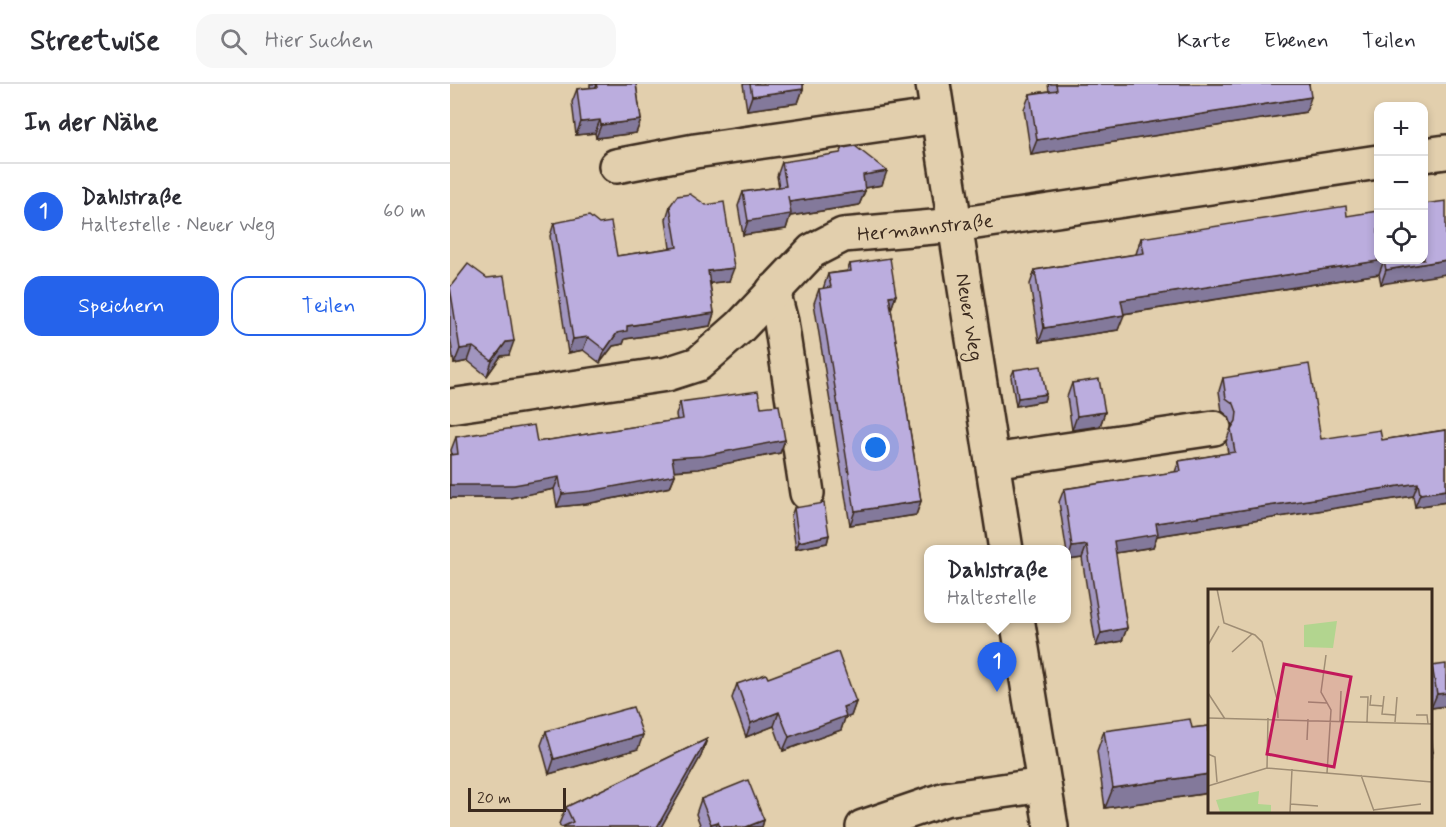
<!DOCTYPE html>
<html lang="de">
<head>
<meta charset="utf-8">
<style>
  body { margin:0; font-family:Mynerve,sans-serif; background:#f7f7f7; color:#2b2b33 }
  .controls { position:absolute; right:18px; top:18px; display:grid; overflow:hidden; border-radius:12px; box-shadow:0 3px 9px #0003 }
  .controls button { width:54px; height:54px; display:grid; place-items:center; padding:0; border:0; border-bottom:2px solid #e1e1e2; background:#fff; color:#2b2b33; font:30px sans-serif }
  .scale { position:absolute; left:18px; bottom:15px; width:98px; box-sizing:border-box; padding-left:6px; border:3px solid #3b2a1e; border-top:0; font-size:16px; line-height:21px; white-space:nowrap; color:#3b2a1e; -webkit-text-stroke:4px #e2cfad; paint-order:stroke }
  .you { position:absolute; left:426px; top:364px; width:21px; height:21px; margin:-15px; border:4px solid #fff; border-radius:50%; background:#1a73e8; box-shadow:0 0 0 9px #1a73e833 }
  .badge { display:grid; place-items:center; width:39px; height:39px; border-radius:50%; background:#2563eb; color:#fff; font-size:20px; font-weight:700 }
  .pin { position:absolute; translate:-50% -50px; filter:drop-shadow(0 2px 3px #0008) }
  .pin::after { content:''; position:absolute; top:32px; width:21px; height:18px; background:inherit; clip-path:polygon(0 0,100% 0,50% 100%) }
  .popup { position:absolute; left:474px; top:461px; width:147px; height:78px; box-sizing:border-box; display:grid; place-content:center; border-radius:12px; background:#fff; filter:drop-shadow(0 2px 4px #0005); font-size:20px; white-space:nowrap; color:#7c7c81 }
  .popup b { font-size:22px; color:#2b2b33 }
  .popup::after { content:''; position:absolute; left:50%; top:100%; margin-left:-12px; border:12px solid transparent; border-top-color:#fff }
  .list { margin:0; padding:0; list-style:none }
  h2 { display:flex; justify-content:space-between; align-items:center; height:78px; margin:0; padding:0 24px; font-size:26px }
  h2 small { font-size:20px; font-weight:400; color:#7c7c81 }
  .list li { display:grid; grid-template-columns:39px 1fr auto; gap:18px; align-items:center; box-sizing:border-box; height:96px; padding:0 24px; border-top:2px solid #e1e1e2 }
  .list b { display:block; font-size:22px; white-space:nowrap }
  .list p { margin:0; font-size:20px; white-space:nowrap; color:#7c7c81 }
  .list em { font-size:20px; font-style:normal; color:#7c7c81 }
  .actions { display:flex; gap:12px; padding:18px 24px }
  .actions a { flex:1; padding:14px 0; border:2px solid #2563eb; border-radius:18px; text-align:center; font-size:21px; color:#2563eb }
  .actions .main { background:#2563eb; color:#fff }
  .icon { flex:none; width:33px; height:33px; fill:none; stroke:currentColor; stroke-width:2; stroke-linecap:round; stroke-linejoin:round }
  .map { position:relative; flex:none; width:996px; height:743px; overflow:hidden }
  header { display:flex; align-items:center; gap:36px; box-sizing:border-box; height:84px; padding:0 30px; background:#fff; border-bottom:2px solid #e1e1e2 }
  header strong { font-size:28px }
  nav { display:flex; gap:33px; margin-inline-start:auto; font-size:21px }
  .search { width:420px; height:54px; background:#f7f7f7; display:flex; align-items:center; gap:15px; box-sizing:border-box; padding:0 21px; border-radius:18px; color:#7c7c81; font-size:22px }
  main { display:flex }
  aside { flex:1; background:#fff }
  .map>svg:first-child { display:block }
</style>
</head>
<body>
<header>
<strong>Streetwise</strong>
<div class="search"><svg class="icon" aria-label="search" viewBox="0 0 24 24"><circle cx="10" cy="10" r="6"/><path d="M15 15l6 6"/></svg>Hier suchen</div>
<nav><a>Karte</a><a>Ebenen</a><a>Teilen</a></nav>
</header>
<main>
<aside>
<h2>In der Nähe<small></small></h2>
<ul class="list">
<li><span class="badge">1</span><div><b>Dahlstraße</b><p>Haltestelle · Neuer Weg</p></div><em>60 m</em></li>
</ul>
<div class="actions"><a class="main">Speichern</a><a>Teilen</a></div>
</aside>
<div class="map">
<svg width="996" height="743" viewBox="0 0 996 743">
  <rect width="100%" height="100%" fill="#e2cfad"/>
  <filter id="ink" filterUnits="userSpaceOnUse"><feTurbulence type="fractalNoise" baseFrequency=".0167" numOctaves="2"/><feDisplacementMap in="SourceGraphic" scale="12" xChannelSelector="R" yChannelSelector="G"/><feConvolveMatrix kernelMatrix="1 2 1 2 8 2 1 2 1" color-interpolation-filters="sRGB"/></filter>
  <g filter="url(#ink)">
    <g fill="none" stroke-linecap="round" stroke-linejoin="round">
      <defs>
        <g id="minor">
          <path d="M483 0 556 466"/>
          <path d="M974 71 996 68"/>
          <path d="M166 82 245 67 488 32"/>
          <path d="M323 207 331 238 357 409"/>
          <path d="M0 322 217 290 248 280 290 243 362 167 393 151 506 141 928 78"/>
          <path d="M542 377 764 344"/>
          <path d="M567 534 601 743"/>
          <path d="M413 743 495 715 594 701"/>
        </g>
      </defs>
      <use href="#minor" stroke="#3b2a1e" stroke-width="38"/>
      <use href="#minor" stroke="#e2cfad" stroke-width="33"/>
    </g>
    <g fill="#a195bf" stroke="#3b2a1e" stroke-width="1.5">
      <path d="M140 0H186L191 36 186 49 146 54 145 49 126 51 122 18 127 5 140 4Z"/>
      <path d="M293 0H353V5L348 19 297 26Z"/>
      <path d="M598 0H859L856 28 581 71 574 25 580 10 599 7Z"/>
      <path d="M332 78 432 101 414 104 415 107 409 121 340 132 336 145 293 151 288 122 293 108 329 103 327 92Z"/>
      <path d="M220 122 279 197 260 199 264 229 260 242 175 255 173 260 163 262 150 279 133 266 118 269 100 152 104 139 167 172 220 164 216 135Z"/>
      <path d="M897 132 974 176 931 200 929 190 673 230 668 246 589 258 580 200 585 186 686 170 691 154Z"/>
      <path d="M400 180 446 211 441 225 471 417 466 431 400 441 364 219 369 205H373L378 190 397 187Z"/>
      <path d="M0 203 59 271 51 272 37 292 18 277 4 280 0 252Z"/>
      <path d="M564 286 596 310 594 317 566 322 561 293Z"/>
      <path d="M773 294 871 355 932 356 996 346V418L965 423 963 412 707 452 703 463 665 469 677 544 672 557 646 562 632 474 618 476 609 418 614 405 725 388 729 377 778 369 776 358 782 341 779 333 772 327 769 307Z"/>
      <path d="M622 299 655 328 650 342 622 346 617 313Z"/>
      <path d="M230 318 311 323 335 356 330 369 248 385 224 387 225 391 220 403 136 420 107 423 104 405 60 414H0V371H2L1 366 6 353 87 358 227 336 226 331Z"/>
      <path d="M344 424 379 451 377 459 346 465 341 432Z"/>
      <path d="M982 582 996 622 981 624 980 612V590Z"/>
      <path d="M318 594 406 618 401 632 395 634 391 646 333 667 324 642 296 653 282 614 287 600Z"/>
      <path d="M759 642V709L655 724 647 667 654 647 742 644Z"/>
      <path d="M96 647 188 665 99 690 91 661Z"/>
      <path d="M257 655 251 672 211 743H111L109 740 116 723Z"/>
      <path d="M251 715 314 736 312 743H251L246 730Z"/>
    </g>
    <g fill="#83799b" stroke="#3b2a1e" stroke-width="1.5">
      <path d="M353 5 348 19 297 26 302 12Z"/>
      <path d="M861 13 856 28 581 71 587 56Z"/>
      <path d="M150 36 145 49 126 51 131 38Z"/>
      <path d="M191 36 186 49 146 54 151 41Z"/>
      <path d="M437 87 432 101 407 105 413 91Z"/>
      <path d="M415 107 409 121 340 132 336 145 293 151 298 137 339 118Z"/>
      <path d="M934 176 929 190 666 231 671 216Z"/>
      <path d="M996 176V190L931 200 936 186Z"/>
      <path d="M284 184 279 197 253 200 258 187Z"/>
      <path d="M446 211 441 225 439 212Z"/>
      <path d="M264 229 260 242 175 255 173 260 163 262 150 279 155 266 167 249 177 242Z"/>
      <path d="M674 231 668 246 589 258 594 244Z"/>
      <path d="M138 253 133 266 118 269 123 255Z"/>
      <path d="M64 257 59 271 51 272 37 292 42 277 56 258Z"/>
      <path d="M23 263 18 277 4 280 10 265Z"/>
      <path d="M596 310 594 317 566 322 568 314Z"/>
      <path d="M655 328 650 342 622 346 627 332Z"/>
      <path d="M335 356 330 369 248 385 217 387 222 374Z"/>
      <path d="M225 391 220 403 136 420 107 423 112 410Z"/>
      <path d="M109 393 104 405 60 414H0V401Z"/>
      <path d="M968 399 963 412 707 452 703 463 659 470 664 457 706 439Z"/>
      <path d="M996 406V418L965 423 970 410Z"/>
      <path d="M471 417 466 431 400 441 405 427Z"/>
      <path d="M379 451 377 459 346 465 349 458Z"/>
      <path d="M637 461 632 474 618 476 622 463Z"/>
      <path d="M677 544 672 557 646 562 651 549Z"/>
      <path d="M996 609V622L981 624 987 610Z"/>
      <path d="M406 618 401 632 395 634 391 646 333 667 339 653 393 623Z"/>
      <path d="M329 628 324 642 296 653 301 639Z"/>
      <path d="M193 651 188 665 99 690 104 675Z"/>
      <path d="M257 655 251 672 211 743H207Z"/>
      <path d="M980 668H983L980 676Z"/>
      <path d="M759 690V709L655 724 663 704Z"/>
      <path d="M314 736 312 743H296Z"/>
      <path d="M268 738 266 743H260L261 740Z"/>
    </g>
    <g fill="#bbadde" stroke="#3b2a1e" stroke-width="1.5">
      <path d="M146 0H186L191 36 151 41 150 36 131 38 127 5 147 3Z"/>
      <path d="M300 0H353V5L302 12Z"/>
      <path d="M606 0H859L861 13 587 56 580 10 607 6Z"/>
      <path d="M405 62 437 87 413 91 415 107 339 118 338 112 341 130 298 137 293 108 336 102 332 78 390 69 393 64Z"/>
      <path d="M240 110 256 121 274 118 284 184 258 187 264 229 177 242V247L167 249 155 266 138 253 123 255 104 139 139 132 149 140 161 138 167 172 227 163 220 122 227 112Z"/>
      <path d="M996 117V176L936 186 934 176 671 216 674 231 594 244 585 186 694 169 691 154 896 122 897 132 928 127V176H974V120Z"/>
      <path d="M440 174 446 211 439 212 471 417 405 427 369 205 381 203 378 190 401 187 400 180Z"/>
      <path d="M18 180 37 194 54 192 64 257 56 258 42 277 23 263 10 265 0 203Z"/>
      <path d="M859 280 871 355 930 346 932 356 996 346V406L970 410 968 399 706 439 708 450 664 457 677 544 651 549 637 461 622 463 614 405 731 387 729 377 785 368 781 345 786 337 787 328 784 320 776 314 773 294Z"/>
      <path d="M591 282 596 310 568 314 564 286Z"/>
      <path d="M649 295 655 328 627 332 622 299Z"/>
      <path d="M308 307 311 323 329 321 335 356 253 372 222 374 225 391 141 407 112 410 109 393 64 401H0V371L8 370 6 353 84 341 87 358 233 335 230 318Z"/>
      <path d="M374 419 379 451 349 458 344 424Z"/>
      <path d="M388 568 406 618 393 623 396 632 339 653 329 628 301 639 287 600 316 590 318 594Z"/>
      <path d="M996 580V609L987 610 982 582Z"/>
      <path d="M183 623 193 651 104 675 96 647Z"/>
      <path d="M740 635 742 644 759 642V690L663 704 654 647Z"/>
      <path d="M980 646 983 668H980Z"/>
      <path d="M257 655 207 743H112L123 738 116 723Z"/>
      <path d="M298 696 314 736 296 743H270L268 738 261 740 251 715Z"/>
    </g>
  </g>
  <g text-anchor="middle" stroke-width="5" stroke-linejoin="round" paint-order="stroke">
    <g font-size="20" fill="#3b2a1e" stroke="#e2cfad">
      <text transform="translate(475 143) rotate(-6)" y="7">Hermannstraße</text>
      <text transform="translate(520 233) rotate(81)" y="7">Neuer Weg</text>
    </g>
  </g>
  <g transform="translate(758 505)">
    <rect width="224" height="224" fill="#e2cfad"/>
    <path d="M129 32 125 59 96 58V36ZM51 202 50 215 63 216V223H12L8 211Z" fill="#b2d58f"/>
    <path fill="none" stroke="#9f8d74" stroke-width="1.5" d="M9 0 16 34 47 46 54 53 69 110 70 129M0 56 11 37M24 63 44 45M118 66 113 103 123 121 119 184M0 104 17 130M163 106 162 116 175 117M176 107 174 125 187 126M152 108H160L159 133M100 113 119 114M208 126H219L220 135M0 129 224 135M132 132 133 102M187 133 189 108M99 151 100 130M0 165 7 168 9 193M59 179 60 129M153 186 166 222M0 197 59 179 224 193M82 215 110 217M165 221 213 215M82 223 84 180"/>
    <path fill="#c2185b" fill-opacity="0.15" stroke="#c2185b" stroke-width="3" d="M76 75 143 88 126 178 59 165Z"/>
    <rect width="224" height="224" fill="none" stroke="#3b2a1e" stroke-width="3"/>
  </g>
</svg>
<div class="controls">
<button>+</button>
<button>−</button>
<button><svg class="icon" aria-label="locate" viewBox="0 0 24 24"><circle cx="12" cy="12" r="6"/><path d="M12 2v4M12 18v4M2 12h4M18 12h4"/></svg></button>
</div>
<div class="scale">20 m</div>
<div class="you"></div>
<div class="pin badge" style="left:547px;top:608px">1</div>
<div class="popup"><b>Dahlstraße</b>Haltestelle</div>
</div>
</main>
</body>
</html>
